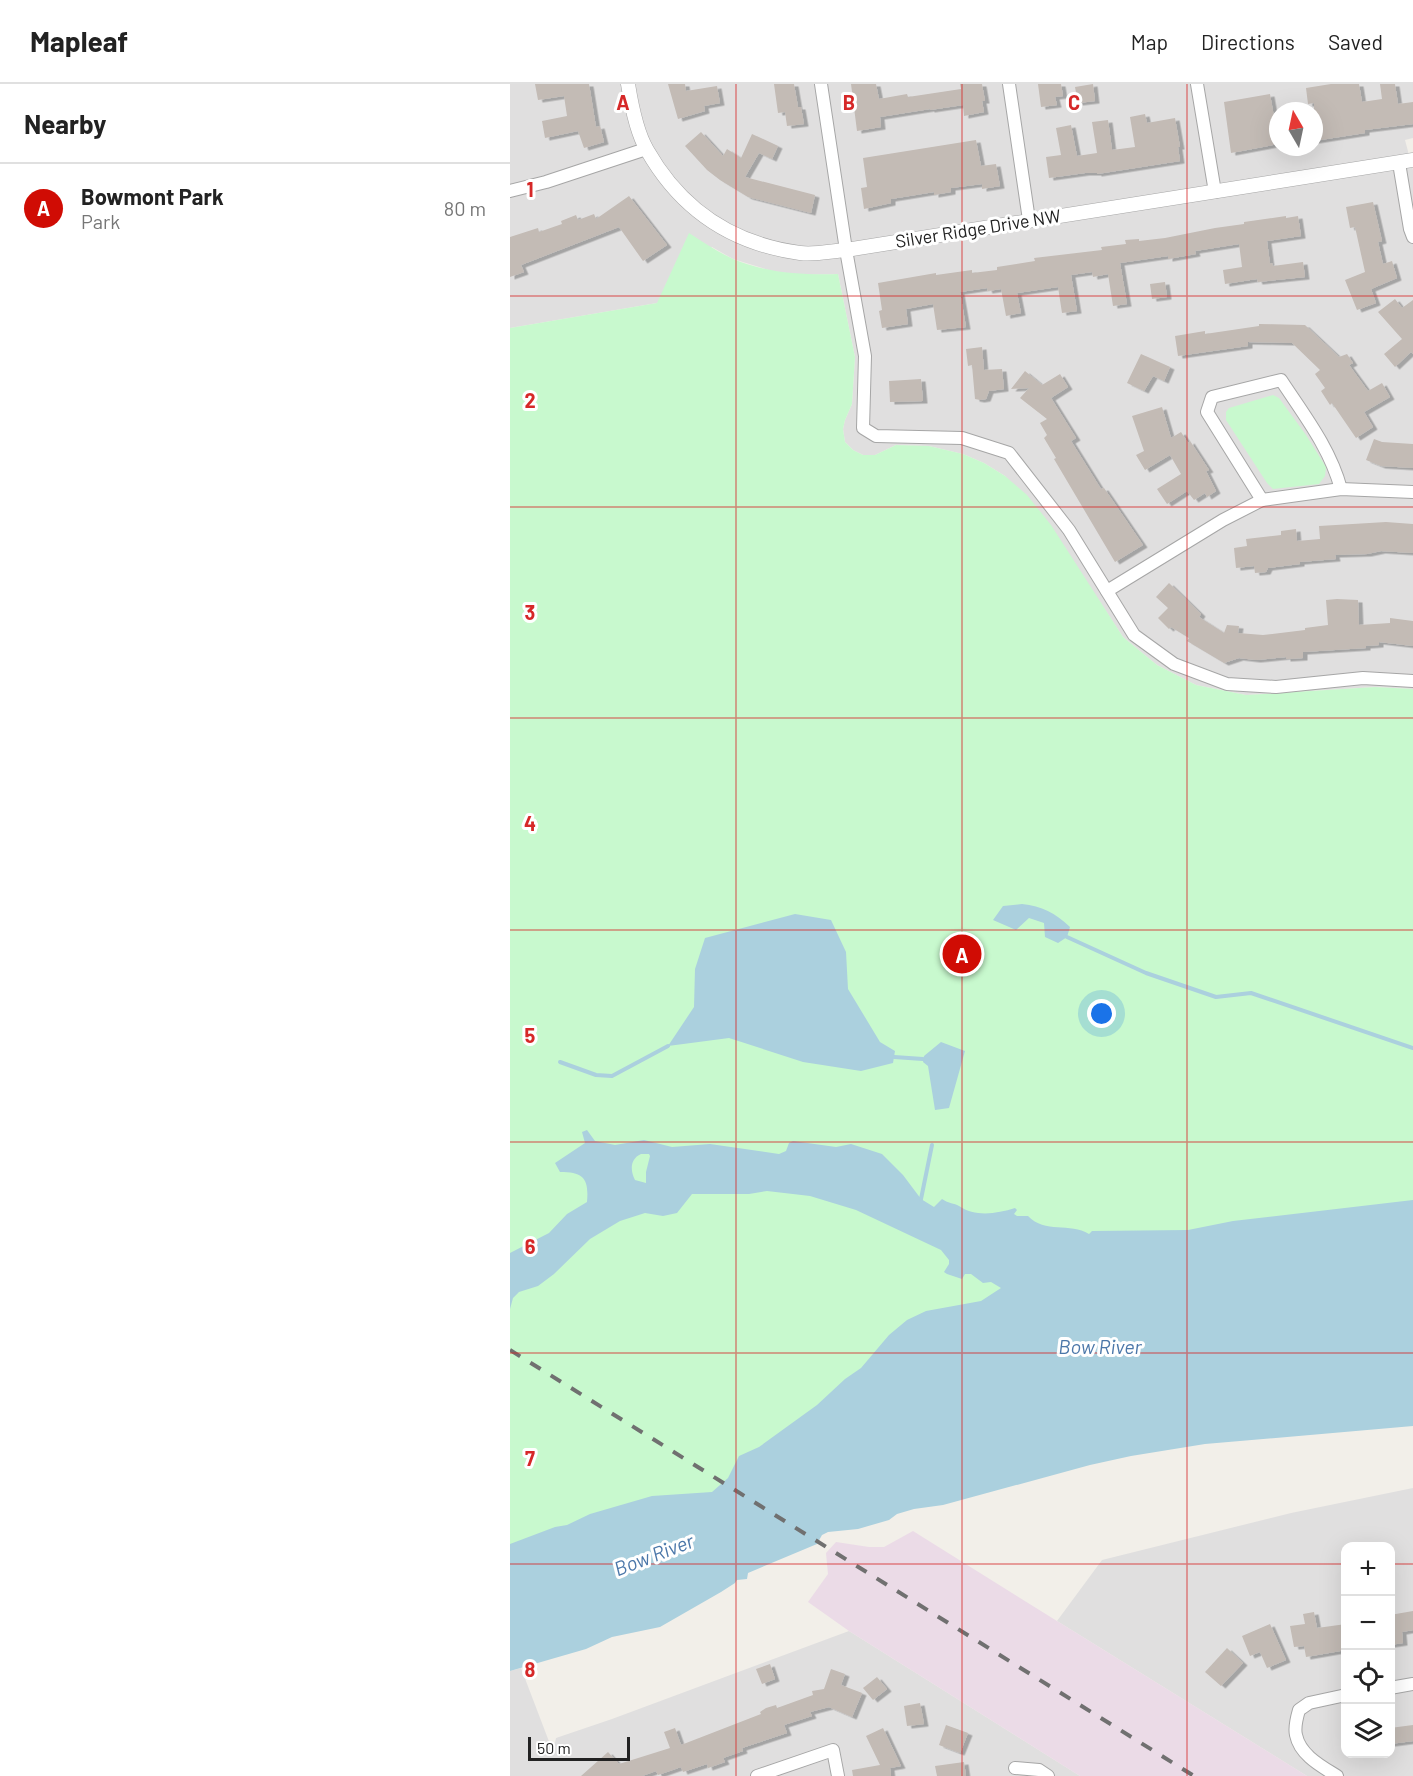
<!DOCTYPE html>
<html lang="en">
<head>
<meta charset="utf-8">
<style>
  body { margin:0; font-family:Barlow,sans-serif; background:#f6f6f6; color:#222 }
  .controls { position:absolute; right:18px; bottom:18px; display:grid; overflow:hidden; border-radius:12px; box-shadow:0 6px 24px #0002 }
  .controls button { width:54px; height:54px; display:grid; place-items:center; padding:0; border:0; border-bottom:2px solid #e0e0e0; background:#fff; color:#222; font:30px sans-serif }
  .compass { position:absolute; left:759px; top:18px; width:54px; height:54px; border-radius:50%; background:#fff; box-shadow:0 6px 24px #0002; rotate:351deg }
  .scale { position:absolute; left:18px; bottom:15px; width:102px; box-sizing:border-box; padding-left:6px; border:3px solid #222; border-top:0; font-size:16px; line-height:21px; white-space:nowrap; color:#222; -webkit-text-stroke:4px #fff; paint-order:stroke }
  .you { position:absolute; left:592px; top:930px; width:21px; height:21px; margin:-15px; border:4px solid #fff; border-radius:50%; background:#1a73e8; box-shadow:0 0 0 9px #1a73e833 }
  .badge { display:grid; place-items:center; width:39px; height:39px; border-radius:50%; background:#d00c04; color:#fff; font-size:20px; font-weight:700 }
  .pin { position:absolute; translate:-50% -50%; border:3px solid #fff; box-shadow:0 2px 6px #0006 }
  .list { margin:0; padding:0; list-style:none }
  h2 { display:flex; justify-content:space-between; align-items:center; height:78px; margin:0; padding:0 24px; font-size:26px }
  h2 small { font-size:20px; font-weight:400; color:#767676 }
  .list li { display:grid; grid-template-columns:39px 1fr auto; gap:18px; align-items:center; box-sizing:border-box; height:90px; padding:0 24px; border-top:2px solid #e0e0e0 }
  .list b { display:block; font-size:22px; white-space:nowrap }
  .list p { margin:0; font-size:20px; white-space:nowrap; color:#767676 }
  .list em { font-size:20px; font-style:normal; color:#767676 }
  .icon { flex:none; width:33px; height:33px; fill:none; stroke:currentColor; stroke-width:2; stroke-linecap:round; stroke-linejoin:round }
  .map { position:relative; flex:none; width:903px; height:1692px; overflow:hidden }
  header { display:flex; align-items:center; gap:36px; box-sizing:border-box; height:84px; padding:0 30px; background:#fff; border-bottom:2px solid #e0e0e0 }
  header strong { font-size:28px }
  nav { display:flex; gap:33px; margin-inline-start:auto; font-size:21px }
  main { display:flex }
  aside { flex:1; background:#fff }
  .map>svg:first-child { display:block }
</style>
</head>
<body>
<header>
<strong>Mapleaf</strong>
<nav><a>Map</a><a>Directions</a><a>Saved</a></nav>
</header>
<main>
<aside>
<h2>Nearby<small></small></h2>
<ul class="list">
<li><span class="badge">A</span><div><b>Bowmont Park</b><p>Park</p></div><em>80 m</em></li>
</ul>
</aside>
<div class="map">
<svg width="903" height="1692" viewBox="0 0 903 1692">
  <defs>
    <filter id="shadow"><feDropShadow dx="4.5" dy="2.5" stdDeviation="0" flood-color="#0004"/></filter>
  </defs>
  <rect width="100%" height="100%" fill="#f2efe9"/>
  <g fill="#e0dfdf" fill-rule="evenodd">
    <path d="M0 0H903V54L895 56 903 86V605L865 603 736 611 686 601 647 581 613 553 590 518 495 392 474 379 453 370 419 362 386 361 365 371H353L343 366 335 358 333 345 335 336 342 320 345 273 328 190 291 191 262 187 223 175 202 163 147 219 0 244ZM768 27H804V63H768Z"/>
    <path d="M903 1404V1692H797L547 1537 592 1476 781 1429ZM836 1462H880V1670H836Z"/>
    <path d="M339 1547 570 1692H0V1587L11 1584 43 1668 46 1654 102 1635Z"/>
  </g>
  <path fill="#ebdbe7" d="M403 1447 547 1537 797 1692H570L339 1547 298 1518 318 1490 316 1469 326 1458 359 1463H374Z"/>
  <g fill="#c8f9ce">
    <path d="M179 149C193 158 208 168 223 175 257 189 292 191 328 190L345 273 342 320 335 336 333 345 335 358 343 366 353 371H365L386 361 419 362 453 370 474 379 495 392 517 411 541 441 613 553 647 581 686 601 736 611 865 603 903 605V1130L203 1419 0 1486V244L147 219Z"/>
    <path d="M763 311 769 314 796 351 816 383 815 392 809 400 763 405 757 399 716 336V328L719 324Z"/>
  </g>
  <g fill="#abd0de" fill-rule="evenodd">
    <path d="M512 820C532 822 545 829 560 843L557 853 548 859 535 853 534 839 519 834 506 846 483 836 493 822Z"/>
    <path d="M285 830 321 836 336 868 338 905 370 958 385 967 383 979 351 987 293 978 219 954 158 962 184 923 185 885 195 854Z"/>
    <path d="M431 958 455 967 439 1024 425 1026 418 982 413 978 414 972Z"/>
    <path d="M77 1046 85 1057 105 1061 134 1056 162 1063 200 1060 269 1070 276 1067 279 1059 283 1057 326 1063 341 1060 372 1070 393 1091 411 1115 424 1123 432 1115C439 1120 444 1119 449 1122 465 1133 486 1130 505 1124L507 1126 504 1130 507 1132H518C535 1150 560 1138 579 1150L582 1147 678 1146 723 1137 903 1116V1342L695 1360 621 1372 580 1381 433 1421 404 1425 387 1430 379 1436 348 1445 318 1448 312 1451 307 1460 238 1489 237 1495 227 1496 225 1499 211 1508 150 1543 102 1553 76 1565 0 1587V1460L45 1443 57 1441 80 1430 142 1412 202 1408 218 1394 229 1372 249 1363 307 1321 335 1295 351 1284 379 1251 397 1236 416 1227 471 1217 491 1204 481 1198 473 1199 461 1190H455L452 1195 437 1190 434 1188 439 1180V1176L431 1166 346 1126 300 1112 257 1107 239 1110H182L167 1129 153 1132 135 1129 110 1137 80 1155 44 1190 28 1202 9 1208 3 1214 0 1225V1169L39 1149 57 1130 77 1118C79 1095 74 1088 50 1088L45 1079 75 1059 72 1048ZM131 1070H139L140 1072 136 1088V1099L125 1096C120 1086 120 1075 131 1070Z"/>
  </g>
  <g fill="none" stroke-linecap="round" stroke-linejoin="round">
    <g stroke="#abd0de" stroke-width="4">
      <path d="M557 853 636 889 706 913 741 909 903 964"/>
      <path d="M384 973 413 975"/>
      <path d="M50 978 86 991 102 992 158 962"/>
      <path d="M411 1115 422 1061"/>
    </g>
  </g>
  <g fill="#c3bbb5" filter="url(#shadow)">
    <path d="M25 0H79L86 43 90 42 94 58 74 64 68 47 35 54 32 37 57 32 54 12 28 16Z"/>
    <path d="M158 0H175L176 7 207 2 210 19 194 22 195 27 168 35Z"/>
    <path d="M264 0H284L288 23H291L294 40 277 42 275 28 268 29Z"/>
    <path d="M341 0H366L369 15 397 10 398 13 451 5 450 0H472L475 17H472L474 28 454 32 453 21 420 26V25L370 33 371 43 347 47Z"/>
    <path d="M528 0H551L553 12 545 13 547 21 531 23Z"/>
    <path d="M583 0 585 17 568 19 565 3Z"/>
    <path d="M821 0H849L852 18 872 15 870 0H885L888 20 903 18V40L855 46V49L804 57V19L798 20 796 4Z"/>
    <path d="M760 10 765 39 768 38V60L721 69 714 18Z"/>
    <path d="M635 30 637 39 665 34 670 63H668L670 77 587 90V89H575L539 94 536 73 551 71 546 44 561 41 567 72 587 69 582 38 598 36 602 66 625 63 620 33Z"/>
    <path d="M191 48 213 72 217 65 231 74 242 50 268 62 262 75 249 69 235 93 305 111 301 129 238 113 210 96 197 86 175 62Z"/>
    <path d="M466 56 471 82 486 80 490 102 472 105V100L441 104V108L424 111V108L381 115V119L354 125 351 104 357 103 353 74Z"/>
    <path d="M119 112 157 161 133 177 109 143 11 181 14 188 0 193V153L28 144 29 148 52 140 51 137 66 131 68 136 84 130 86 135Z"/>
    <path d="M863 118 872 157 868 158 873 180 882 177 887 194 861 205 866 219 847 226 835 196 855 188 845 143 840 144 836 123Z"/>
    <path d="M776 132V134L788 132 791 152 757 157 760 180 762 179 763 182 793 178 795 193 748 198 747 195 715 200 713 186 732 183 729 160 685 167 686 170 658 175V172L610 179 617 220 603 222 598 190 583 193 582 188 561 191 567 227 552 229 548 203 507 209 511 229 496 232 491 205 478 207 477 204 450 208 456 243 427 246 423 220 396 225 398 240 372 244 369 227 372 226 368 199 426 189V191L462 186V189L487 186V183L525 177 524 174 592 166 591 163 616 160 615 156 629 155V157L655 154 705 144 734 140V138Z"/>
    <path d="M655 198 657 213 642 215 640 200Z"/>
    <path d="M885 215 892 224 903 216V270L901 268 885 283 874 270 892 255 868 228Z"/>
    <path d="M749 240 795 241 829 273 837 270 843 279 839 281 858 307 872 299 880 313 854 328 863 343 846 354 822 319 820 321 811 307 815 304 805 290 810 286 782 259 738 258V262L668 272 665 252 695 247V250L749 242Z"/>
    <path d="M472 263 474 286 492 285 494 305 479 307 476 315 470 316 465 315 462 281 458 282 456 265Z"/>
    <path d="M631 270 660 283 654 297 643 292 634 307 617 299Z"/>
    <path d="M515 287 532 301 550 290 558 303 541 314 566 354 561 357 591 405 594 404 633 461 605 478 544 375 546 374 534 354 537 351 530 339 537 335 510 314 519 304 501 305Z"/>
    <path d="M411 295 413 317 380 318 379 297Z"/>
    <path d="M652 323 661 354 671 348 678 359 680 357 699 386 696 387 706 407 697 413 695 409 684 416 677 407 657 420 647 405 671 390 660 371 635 386 626 371 634 367 622 332Z"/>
    <path d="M864 355 872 358 903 360V384L871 382 856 376Z"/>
    <path d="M876 438 903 440V469L871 467 857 470 825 471 826 475 790 478V480L758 484 756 488 745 489 744 482 726 484 724 464 737 462 736 455 771 451V447L786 445 787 457 810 455 809 442Z"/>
    <path d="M659 499 691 530 689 533 714 549 717 541 729 542 728 549 753 551 795 546V544L818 541 816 516 827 515 848 516 849 541 880 539V534L903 537V562L869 558V561L856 562V564L793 568V574L776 575V573L746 576 729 574 714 579 677 557 679 554 661 543 659 545 648 534 658 524 646 513Z"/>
    <path d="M903 1527V1546L892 1548 893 1559 880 1561V1531Z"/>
    <path d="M804 1528 807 1544 836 1540V1566L796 1573 794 1562 784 1563 780 1542 795 1540 793 1530Z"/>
    <path d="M760 1540 776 1576 757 1584 750 1568 740 1572 732 1552Z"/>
    <path d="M717 1564 733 1579 711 1602 695 1588Z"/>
    <path d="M260 1580 265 1595 252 1600 246 1585Z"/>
    <path d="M321 1585 335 1590 331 1601 352 1609 342 1633 319 1623 300 1628 302 1632 274 1641 277 1649 232 1664 233 1667 213 1674 215 1678 198 1684 197 1680 173 1688 171 1683 148 1691 146 1687 132 1692H71L98 1668 109 1680 160 1664 154 1648 165 1644 171 1661 251 1630 250 1628 256 1624 266 1621 267 1624 303 1611 302 1607 314 1605Z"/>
    <path d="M367 1593 377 1605 363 1616 353 1604Z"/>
    <path d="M410 1619 414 1640 397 1642 394 1622Z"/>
    <path d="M436 1641 458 1649 450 1669 429 1661Z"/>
    <path d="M903 1641V1657L880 1660V1644Z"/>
    <path d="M373 1644 391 1682 380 1684 381 1692H343L342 1686 370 1681 356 1652Z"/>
    <path d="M454 1678 456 1692H427L425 1682Z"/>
  </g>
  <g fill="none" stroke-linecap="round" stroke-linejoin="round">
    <defs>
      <g id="minor">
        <path d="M311 0 336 166 355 272 353 344 366 352 452 354 499 369 559 446 624 551 664 580 717 600 766 603 853 594 903 597"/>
        <path d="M499 0 519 136"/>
        <path d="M687 0 705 108"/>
        <path d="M889 79 900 145 903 153"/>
        <path d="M0 107 36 98 136 65"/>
        <path d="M752 416 697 328 702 313 771 296C794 331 820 364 831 405"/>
        <path d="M597 507 713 436 752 416 831 405 903 408"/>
        <path d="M880 1604 903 1600"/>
        <path d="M505 1684 529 1686 538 1692"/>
        <path d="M247 1692 323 1666 328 1692"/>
        <path d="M827 1692C811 1682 790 1671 786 1651 784 1643 787 1633 789 1626L799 1619 836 1611"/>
      </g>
      <path id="tertiary" d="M118 0C121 19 127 49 137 66 171 126 223 160 290 169 305 171 322 167 336 166L903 76"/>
    </defs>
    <use href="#minor" stroke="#a6a6a6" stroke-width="14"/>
    <use href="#tertiary" stroke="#a6a6a6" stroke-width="15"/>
    <use href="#minor" stroke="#fff" stroke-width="12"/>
    <use href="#tertiary" stroke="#fff" stroke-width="14"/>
    <path stroke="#707070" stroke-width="4" stroke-dasharray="12 12" stroke-linecap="butt" d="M0 1266 684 1692"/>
  </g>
  <path fill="none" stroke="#d62828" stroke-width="1.5" stroke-opacity="0.55" d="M226 0V1692M452 0V1692M677 0V1692M0 212H903M0 423H903M0 634H903M0 846H903M0 1058H903M0 1269H903M0 1480H836M880 1480H903"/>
  <g text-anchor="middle" stroke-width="6" stroke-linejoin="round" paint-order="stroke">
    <g font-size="18" fill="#222" stroke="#fff">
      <text transform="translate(468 145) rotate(-9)" y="6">Silver Ridge Drive NW</text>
    </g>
    <g font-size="20" font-style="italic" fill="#4b77a9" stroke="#fff">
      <text x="590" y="1270">Bow River</text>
      <text transform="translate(144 1471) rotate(-21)" y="7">Bow River</text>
    </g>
  </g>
  <g font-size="20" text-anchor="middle" font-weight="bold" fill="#d62828" stroke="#fff" stroke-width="6" stroke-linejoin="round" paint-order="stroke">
    <text x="113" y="26">A</text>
    <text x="339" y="26">B</text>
    <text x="564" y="26">C</text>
    <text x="20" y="113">1</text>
    <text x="20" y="324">2</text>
    <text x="20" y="536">3</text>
    <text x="20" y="747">4</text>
    <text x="20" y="959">5</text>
    <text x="20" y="1170">6</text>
    <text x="20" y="1382">7</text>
    <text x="20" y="1593">8</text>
  </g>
</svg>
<div class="controls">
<button>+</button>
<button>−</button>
<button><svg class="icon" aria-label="locate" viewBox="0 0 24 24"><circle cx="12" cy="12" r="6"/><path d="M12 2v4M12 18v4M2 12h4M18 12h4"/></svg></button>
<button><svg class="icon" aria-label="layers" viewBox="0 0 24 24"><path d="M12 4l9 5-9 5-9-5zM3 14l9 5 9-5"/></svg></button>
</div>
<svg class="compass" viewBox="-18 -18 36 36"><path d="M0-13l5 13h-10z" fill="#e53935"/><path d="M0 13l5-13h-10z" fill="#767676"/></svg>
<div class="scale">50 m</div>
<div class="you"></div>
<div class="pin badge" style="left:452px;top:870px">A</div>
</div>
</main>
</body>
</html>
